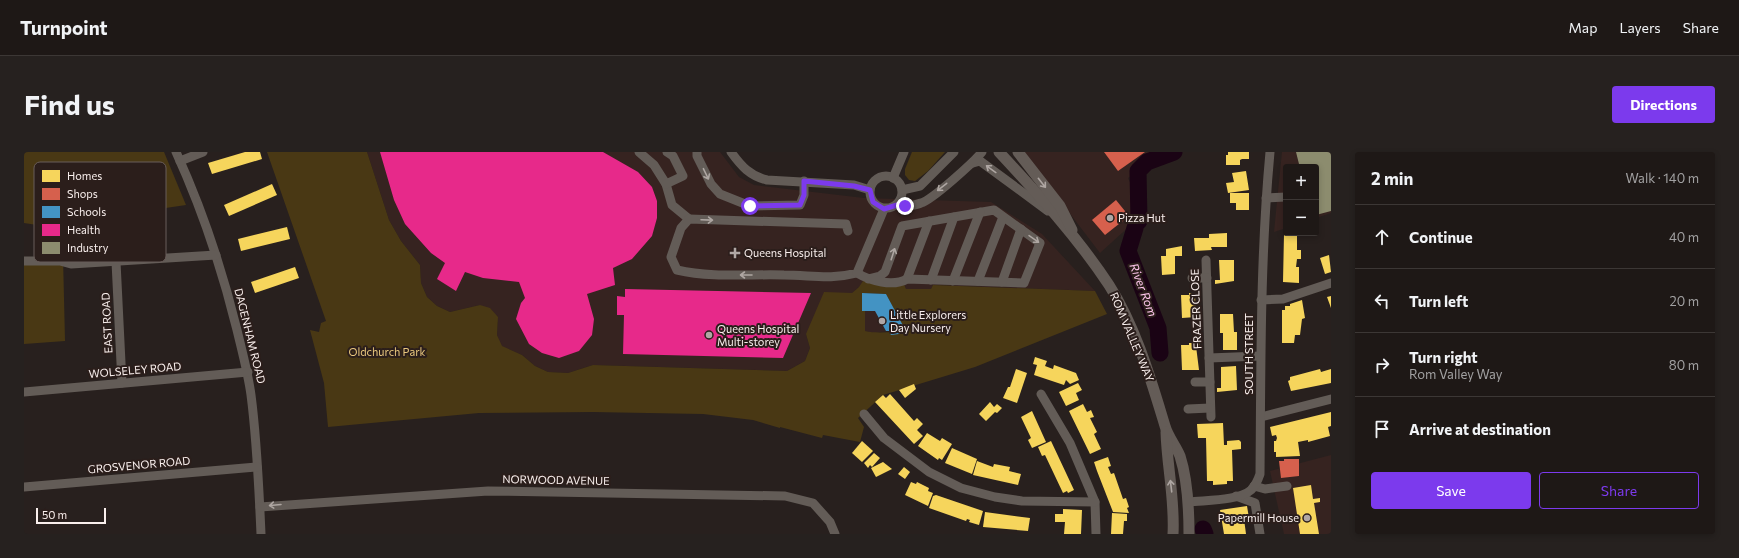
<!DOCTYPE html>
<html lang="en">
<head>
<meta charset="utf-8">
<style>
  body { margin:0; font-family:Commissioner,sans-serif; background:#26211f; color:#f1f3f6 }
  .controls { position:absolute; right:12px; top:12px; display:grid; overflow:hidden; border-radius:4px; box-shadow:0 2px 6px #0003 }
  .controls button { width:36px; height:36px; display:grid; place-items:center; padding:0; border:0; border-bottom:1px solid #3c3735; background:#1e1816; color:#f1f3f6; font:20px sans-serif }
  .scale { position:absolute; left:12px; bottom:10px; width:70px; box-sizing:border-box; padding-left:4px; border:2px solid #f9efed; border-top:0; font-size:11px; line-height:14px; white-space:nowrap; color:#f9efed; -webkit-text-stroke:3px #2b1e1b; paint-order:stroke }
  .stop { position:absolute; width:12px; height:12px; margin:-9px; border:3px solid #7c3aed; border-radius:50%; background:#fff }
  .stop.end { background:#7c3aed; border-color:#fff; box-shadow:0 1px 4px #0008 }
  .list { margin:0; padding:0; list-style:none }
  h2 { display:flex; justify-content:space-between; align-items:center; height:52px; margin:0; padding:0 16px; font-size:17px }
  h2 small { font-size:13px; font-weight:400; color:#a1a0a1 }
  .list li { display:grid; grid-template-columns:26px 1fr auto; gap:12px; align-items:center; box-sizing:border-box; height:64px; padding:0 16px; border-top:1px solid #3c3735 }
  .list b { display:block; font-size:15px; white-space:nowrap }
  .list p { margin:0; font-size:13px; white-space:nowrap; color:#a1a0a1 }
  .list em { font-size:13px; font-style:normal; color:#a1a0a1 }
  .actions { display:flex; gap:8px; padding:12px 16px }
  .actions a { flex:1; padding:9px 0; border:1px solid #7c3aed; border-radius:4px; text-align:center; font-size:14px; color:#7c3aed }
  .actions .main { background:#7c3aed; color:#fff }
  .icon { flex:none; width:22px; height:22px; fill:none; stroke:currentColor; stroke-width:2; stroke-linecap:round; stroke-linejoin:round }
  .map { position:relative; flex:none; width:1307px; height:382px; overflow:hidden; border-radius:4px }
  header { display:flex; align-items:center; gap:24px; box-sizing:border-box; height:56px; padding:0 20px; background:#1e1816; border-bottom:1px solid #3c3735 }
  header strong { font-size:19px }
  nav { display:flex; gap:22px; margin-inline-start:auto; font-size:14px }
  .intro { display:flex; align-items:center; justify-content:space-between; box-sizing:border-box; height:96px; padding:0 24px }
  h1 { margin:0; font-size:28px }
  .button { padding:10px 18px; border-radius:4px; background:#7c3aed; color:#fff; font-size:14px; font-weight:700 }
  main { display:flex; gap:24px; padding:0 24px }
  aside { flex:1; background:#1e1816; border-radius:4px; box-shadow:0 2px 6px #0003 }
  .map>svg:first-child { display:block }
</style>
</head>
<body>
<header>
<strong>Turnpoint</strong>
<nav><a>Map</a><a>Layers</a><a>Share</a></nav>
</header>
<div class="intro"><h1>Find us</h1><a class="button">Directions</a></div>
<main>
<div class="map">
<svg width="1307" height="382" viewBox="0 0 1307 382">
  <rect width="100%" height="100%" fill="#28201e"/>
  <g fill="#362320">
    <path d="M343 0H696L715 25 730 33 840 46 967 50 1018 82 1071 139 909 133 907 137H882L880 132 835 135 782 182 786 196 781 209 763 219 569 213 544 221 524 220 511 214 498 203 477 194 473 183 474 165 456 153 426 160 413 154 403 145 397 131 396 113 377 89 365 68Z"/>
    <path d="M999 0H1137L1104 26 1120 61 1076 101Z"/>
    <path d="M1258 0H1307V61L1292 66V15H1262V76L1250 80Z"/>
    <path d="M838 141 862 142 883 181 865 179 849 181 841 179V159H838Z"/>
    <path d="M1307 303V382H1260L1246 319Z"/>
  </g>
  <g fill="#493814" fill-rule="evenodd">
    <path d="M0 0H140L162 53 20 74 0 71Z"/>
    <path d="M243 0H343L365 68 377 89 396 113 397 131 403 145 413 154 426 160 456 153 466 156 474 165 473 183 478 194 498 203 511 214 524 220 544 221 569 213 763 219 781 209 786 196 782 182 800 140 828 141 835 135 839 129 880 132 882 137H907L909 133 1071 139 1083 162 951 215 859 243 834 266 840 275 836 290 799 283 798 286 756 275V276L729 268 679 262 569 260 455 261 304 275 300 231 286 178 295 180 297 171 302 169ZM838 141 862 142 882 181C868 179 853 182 841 179V159L838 158Z"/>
    <path d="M888 0H921L904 19 891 29 885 28 881 23V17Z"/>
    <path d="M39 105 41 189 0 192V107Z"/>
  </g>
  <g fill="#f6d55c">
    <path d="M221 0H236L238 7 188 22 184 11Z"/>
    <path d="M1204 0H1225V7H1218L1216 8V13H1202V3H1204Z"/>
    <path d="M1222 19 1225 38 1204 41 1202 31 1210 30 1208 21Z"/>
    <path d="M248 32 253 43 205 64 200 53Z"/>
    <path d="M1206 41H1225V58H1212V51H1206Z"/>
    <path d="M263 75 266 87 217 99 214 87Z"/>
    <path d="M1203 81V95H1187L1188 98 1171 99 1170 86H1185V82Z"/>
    <path d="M1260 82H1273V98H1277V107H1273L1272 115H1275V131L1259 130Z"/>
    <path d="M1158 94V104H1151V122L1138 123 1137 104H1142V97Z"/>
    <path d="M1305 103 1307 120 1301 122 1296 106Z"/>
    <path d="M1195 108H1210V129L1191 132V128H1196Z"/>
    <path d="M271 115 275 126 231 141 227 130Z"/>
    <path d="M1165 141H1176V144H1171L1172 165 1158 166 1157 143H1165Z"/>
    <path d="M1307 144V156L1303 145Z"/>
    <path d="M1278 148 1281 166 1278 167 1276 183H1271L1270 191H1258V158H1261V154H1266V152Z"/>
    <path d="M1196 162H1209L1210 180H1213V198H1199V181H1196Z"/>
    <path d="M1165 191H1176V194H1172L1175 218H1158L1157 193H1165Z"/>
    <path d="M1011 205 1023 209 1021 214 1029 217 1030 213 1052 221 1055 228 1046 232 1042 228 1040 233 1010 223 1013 213 1009 212Z"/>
    <path d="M1212 214 1213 238 1193 240V236H1197V215Z"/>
    <path d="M992 217 1003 221 993 251 979 246 984 235H986Z"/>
    <path d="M1296 217 1297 220 1307 217V231L1267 239 1264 229 1266 228V225Z"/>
    <path d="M1054 231 1058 238 1052 241 1055 248 1042 254 1035 240Z"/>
    <path d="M890 232 892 237 881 246 875 238Z"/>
    <path d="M866 242 890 269 893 266 899 272 893 278 899 284 890 292 851 250 859 243 862 246Z"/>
    <path d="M966 250 970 255 973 252 978 256 973 261 971 260 962 269 955 262Z"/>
    <path d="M1059 252 1063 260 1067 258 1070 265 1066 266 1073 280 1070 282 1077 297 1066 302 1045 259Z"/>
    <path d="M1008 259 1022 290 1008 296 1004 288 1007 286 997 265Z"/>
    <path d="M1307 260V274L1304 275 1306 284 1284 290V288L1274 290 1276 304 1252 305V300H1250V289H1252L1253 286 1252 283 1248 284 1246 275Z"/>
    <path d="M1199 271 1200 293H1203V289L1215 288 1217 290V297L1208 298 1209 329H1203V332L1189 333V329H1183L1182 286H1174L1173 272Z"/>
    <path d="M903 281 916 289 918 286 928 292 918 308 915 306 914 308 894 294Z"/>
    <path d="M838 289 849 299 838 310 828 301Z"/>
    <path d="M1027 289 1050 338 1044 341 1043 339 1039 341 1021 303 1018 304 1014 295Z"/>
    <path d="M928 296 953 307 948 322 921 311Z"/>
    <path d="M850 301 856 306 848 315 846 313 844 316 840 311Z"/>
    <path d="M1084 305 1087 314 1084 315 1087 322 1090 321 1099 347 1102 346 1105 355 1103 356 1105 361 1089 360 1073 319 1070 310Z"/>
    <path d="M953 309 969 315 970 312 986 315 985 319 997 322 994 333 949 323Z"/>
    <path d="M859 310 868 317 852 325 847 316Z"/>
    <path d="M880 315 886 320 881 327 874 322Z"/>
    <path d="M887 330 892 332 893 330 905 336 904 339 909 341 904 354 881 343Z"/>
    <path d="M1287 333 1289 347 1296 346V350L1290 351 1295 382H1276L1269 336Z"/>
    <path d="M912 343 959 359 955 373 945 370 946 368 943 367 942 369 905 356 909 344Z"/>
    <path d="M1223 354 1225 366 1220 367 1222 382H1200L1196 358Z"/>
    <path d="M1039 357 1058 358 1057 382H1040L1041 370H1031V362H1039Z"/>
    <path d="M961 360 1006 366 1004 379 959 375Z"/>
    <path d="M1088 361 1103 362V369H1100L1099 382H1087Z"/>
  </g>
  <g fill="#d6604d">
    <path d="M1080 0H1121L1094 19Z"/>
    <path d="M1092 48 1105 64 1081 83 1068 68Z"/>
    <path d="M1260 307H1275V324L1257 326 1255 309H1260Z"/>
  </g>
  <path fill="#4393c3" d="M838 141 862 142 883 181 867 183 865 179H862L851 159H838Z"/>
  <g fill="#e7298a">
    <path d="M356 0H579L614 20 628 35 633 49V66L628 84 608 107 589 116 591 133 563 142 570 167 568 183 555 199 535 206 518 201 505 192 492 167 497 151 501 146 495 130 459 126 441 120 432 139 413 127 421 111 407 101 381 72 370 48Z"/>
    <path d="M601 137 787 141 759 206 599 202 600 163H593V144L601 145Z"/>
  </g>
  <path fill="#8c8c6e" d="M1272 0H1307V59L1292 63V15H1271L1275 12Z"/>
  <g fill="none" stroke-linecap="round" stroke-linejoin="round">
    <g stroke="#1a0314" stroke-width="17">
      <path d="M1115 69 1114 19 1123 10 1150 0"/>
      <path d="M1111 76 1104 99 1134 176 1136 201"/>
      <path d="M1179 377 1181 382"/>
    </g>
    <g stroke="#635c57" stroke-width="9">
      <path d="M152 0C178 57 198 117 213 178 218 199 224 221 227 243 233 289 235 336 237 382"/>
      <path d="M615 0 630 13 642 32 648 53 665 67"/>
      <path d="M673 0V4L687 32 696 42 726 54 776 53 780 43V29"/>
      <path d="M707 0C717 14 726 24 743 28L830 33 846 38"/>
      <path d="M156 9 179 0"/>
      <path d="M949 11 956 9 1024 59"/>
      <circle cx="862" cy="40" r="16"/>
      <path d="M869 26 880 0"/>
      <path d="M642 32 659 24 649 4 643 0"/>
      <path d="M878 38 896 34 930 0"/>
      <path d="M1242 46 1262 45"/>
      <path d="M873 53C881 54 890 54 897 51 908 48 950 10 958 0"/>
      <path d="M824 79 822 72 665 67 657 76 647 105 653 118C688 126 724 122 760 123 787 123 806 128 833 121L860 57"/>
      <path d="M1182 108 1187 265"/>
      <path d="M0 109H36L47 112 192 103"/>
      <path d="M92 110 98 231"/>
      <path d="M833 121C846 129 869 135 883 127L1000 131 1016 91 970 58 878 74 861 120 856 124 844 127"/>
      <path d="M1168 126H1183"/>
      <path d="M883 127 905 69"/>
      <path d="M907 128 930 65"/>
      <path d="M929 129 956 60"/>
      <path d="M954 129 979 65"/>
      <path d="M978 130 997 77"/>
      <path d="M1237 148 1259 147 1307 131"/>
      <path d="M1185 206 1236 204"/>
      <path d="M1171 230H1186"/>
      <path d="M0 240 224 220"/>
      <path d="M1017 242 1046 291 1071 350 1072 382"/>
      <path d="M1164 257 1186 256"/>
      <path d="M840 262 860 286 905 320 937 336 971 345 998 349 1071 350"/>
      <path d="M1237 265 1307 247"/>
      <path d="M1230 334 1241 337 1263 334"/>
      <path d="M0 335 233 315"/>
      <path d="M1212 344 1231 351 1236 382"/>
      <path d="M1165 350C1181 348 1215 349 1227 338 1231 334 1234 328 1236 322 1237 214 1236 107 1246 0"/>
      <path d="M236 355 464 339 761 344 789 351 806 370 811 382"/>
    </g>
    <g stroke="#645c57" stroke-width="11">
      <path d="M975 0C1014 42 1054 86 1085 133 1112 175 1127 228 1141 274 1144 285 1152 294 1156 304 1164 329 1165 356 1165 382"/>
      <path d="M994 0 1036 54 1048 78"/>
      <path d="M1142 280C1143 314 1151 348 1149 382"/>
    </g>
  </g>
  <defs><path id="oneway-shaft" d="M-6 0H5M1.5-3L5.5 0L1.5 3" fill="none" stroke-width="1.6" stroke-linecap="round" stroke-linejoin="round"/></defs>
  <g stroke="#aea6a2">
    <use href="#oneway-shaft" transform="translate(967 17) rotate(-144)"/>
    <use href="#oneway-shaft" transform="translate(682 22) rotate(64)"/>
    <use href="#oneway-shaft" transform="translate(1018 31) rotate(52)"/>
    <use href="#oneway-shaft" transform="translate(918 35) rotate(142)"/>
    <use href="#oneway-shaft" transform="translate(683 68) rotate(2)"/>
    <use href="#oneway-shaft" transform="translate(1010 87) rotate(35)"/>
    <use href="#oneway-shaft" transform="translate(869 102) rotate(-72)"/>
    <use href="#oneway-shaft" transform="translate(722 123) rotate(180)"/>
    <use href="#oneway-shaft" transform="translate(1147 334) rotate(-97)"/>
    <use href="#oneway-shaft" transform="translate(251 353) rotate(175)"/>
  </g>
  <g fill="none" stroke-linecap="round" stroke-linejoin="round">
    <path stroke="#7c3aed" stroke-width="5" d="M726 54 776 53 780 43V29L830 34 846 38 849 50 860 57 873 53 881 54"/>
  </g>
  <g fill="#b0a7a5" stroke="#2b1e1b" stroke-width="1.5">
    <circle cx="1086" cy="66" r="4"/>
    <path d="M709 95h4v4h4v4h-4v4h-4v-4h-4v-4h4z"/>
    <circle cx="858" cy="169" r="4"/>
    <circle cx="685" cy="183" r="4"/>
    <circle cx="1283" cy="366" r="4"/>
  </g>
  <g text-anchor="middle" stroke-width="4" stroke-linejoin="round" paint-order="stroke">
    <g font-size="11" fill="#f9efed" stroke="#2b1e1b" text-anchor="start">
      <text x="1094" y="70">Pizza Hut</text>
      <text x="720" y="105">Queens Hospital</text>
      <text x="866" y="167">Little Explorers<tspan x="866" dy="13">Day Nursery</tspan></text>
      <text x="693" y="181">Queens Hospital<tspan x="693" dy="13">Multi-storey</tspan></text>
      <text x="1275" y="370" text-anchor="end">Papermill House</text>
    </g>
    <g font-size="11" fill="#f9efed" stroke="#2b1e1b">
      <text transform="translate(1172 157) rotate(-92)" y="4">FRAZER CLOSE</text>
      <text transform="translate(83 171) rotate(-93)" y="4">EAST ROAD</text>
      <text transform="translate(226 184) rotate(76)" y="4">DAGENHAM ROAD</text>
      <text transform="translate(1108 185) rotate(67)" y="4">ROM VALLEY WAY</text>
      <text transform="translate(1225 202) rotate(-90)" y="4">SOUTH STREET</text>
      <text transform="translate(111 218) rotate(-5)" y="4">WOLSELEY ROAD</text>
      <text transform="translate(115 313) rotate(-5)" y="4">GROSVENOR ROAD</text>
      <text transform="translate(532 328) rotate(1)" y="4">NORWOOD AVENUE</text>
    </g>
    <g font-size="11" fill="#eac87e" stroke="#2b1e1b">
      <text x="363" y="204">Oldchurch Park</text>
    </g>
    <g font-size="12" font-style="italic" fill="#fcc4ea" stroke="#2b1e1b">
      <text transform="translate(1119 138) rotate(69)" y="4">River Rom</text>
    </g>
  </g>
  <rect x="10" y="10" width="132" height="100" rx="6" fill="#2b1e1b" stroke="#695d5a" stroke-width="1"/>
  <rect x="18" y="18" width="18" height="12" fill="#f6d55c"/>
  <rect x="18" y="36" width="18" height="12" fill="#d6604d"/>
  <rect x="18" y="54" width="18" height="12" fill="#4393c3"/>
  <rect x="18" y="72" width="18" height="12" fill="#e7298a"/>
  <rect x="18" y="90" width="18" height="12" fill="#8c8c6e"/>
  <g font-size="11" fill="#f9efed">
    <text x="43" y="28">Homes</text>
    <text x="43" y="46">Shops</text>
    <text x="43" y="64">Schools</text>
    <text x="43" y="82">Health</text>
    <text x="43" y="100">Industry</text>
  </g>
</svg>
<div class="controls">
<button>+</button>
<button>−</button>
</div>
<div class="scale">50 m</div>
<div class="stop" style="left:726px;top:54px"></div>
<div class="stop end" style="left:881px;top:54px"></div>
</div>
<aside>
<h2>2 min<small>Walk · 140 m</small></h2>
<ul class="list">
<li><svg class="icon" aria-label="ahead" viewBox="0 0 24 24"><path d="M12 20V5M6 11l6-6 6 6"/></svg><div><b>Continue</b></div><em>40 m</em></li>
<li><svg class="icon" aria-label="left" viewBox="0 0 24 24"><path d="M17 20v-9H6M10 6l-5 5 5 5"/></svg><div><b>Turn left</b></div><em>20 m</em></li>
<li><svg class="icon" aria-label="right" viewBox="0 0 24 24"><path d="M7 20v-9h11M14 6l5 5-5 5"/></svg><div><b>Turn right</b><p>Rom Valley Way</p></div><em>80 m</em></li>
<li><svg class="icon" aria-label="arrive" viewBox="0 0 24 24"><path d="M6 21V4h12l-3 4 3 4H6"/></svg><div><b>Arrive at destination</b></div></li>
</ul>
<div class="actions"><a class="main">Save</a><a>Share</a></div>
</aside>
</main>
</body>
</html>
